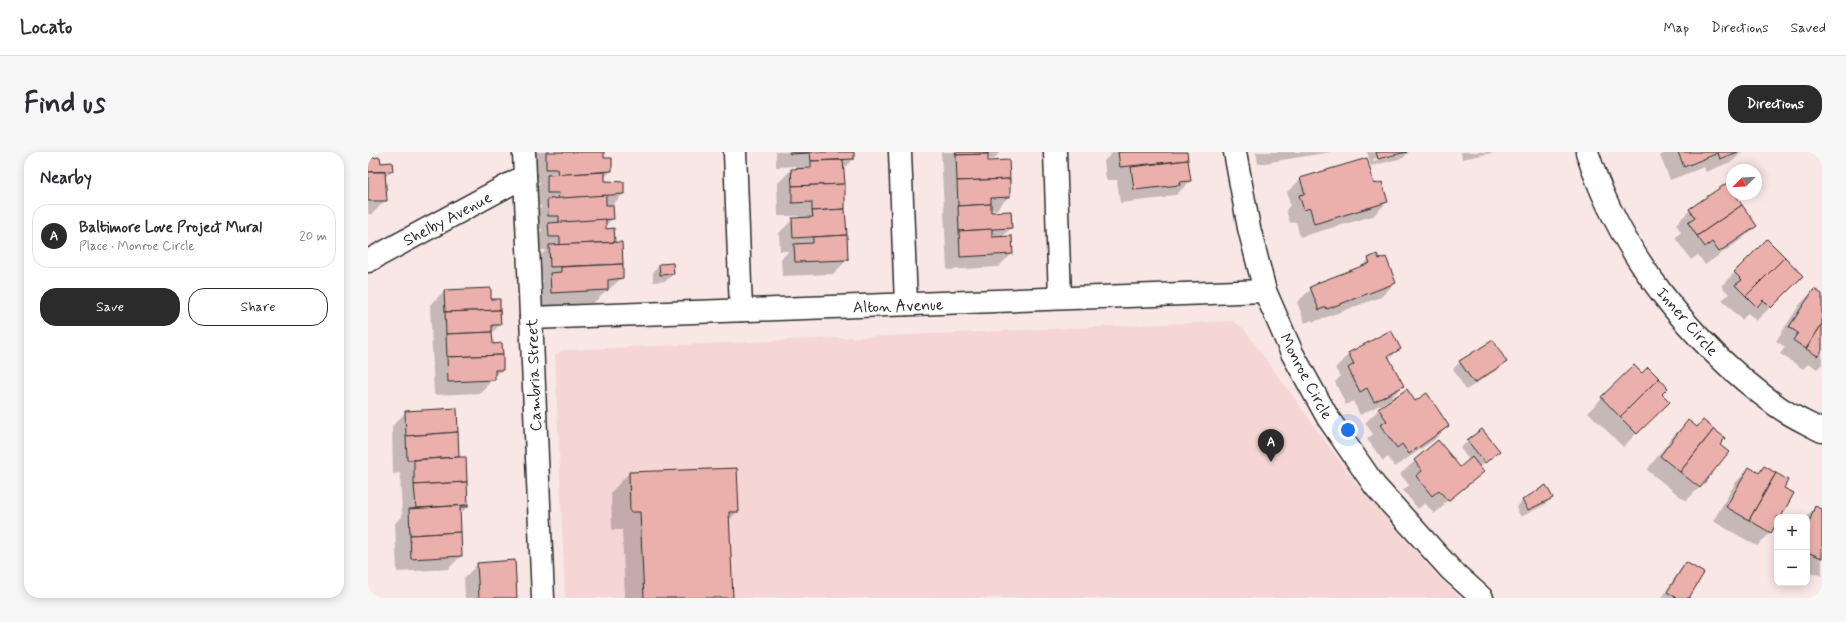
<!DOCTYPE html>
<html lang="en">
<head>
<meta charset="utf-8">
<style>
  body { margin:0; font-family:Mynerve,sans-serif; background:#f7f7f7; color:#2b2b33 }
  .controls { position:absolute; right:12px; bottom:12px; display:grid; overflow:hidden; border-radius:8px; box-shadow:0 2px 10px #0003 }
  .controls button { width:36px; height:36px; display:grid; place-items:center; padding:0; border:0; border-bottom:1px solid #e1e1e2; background:#fff; color:#2b2b33; font:20px sans-serif }
  .compass { position:absolute; left:1358px; top:12px; width:36px; height:36px; border-radius:50%; background:#fff; box-shadow:0 2px 10px #0003; rotate:246deg }
  .you { position:absolute; left:980px; top:278px; width:14px; height:14px; margin:-10px; border:3px solid #fff; border-radius:50%; background:#1a73e8; box-shadow:0 0 0 6px #1a73e833 }
  .badge { display:grid; place-items:center; width:26px; height:26px; border-radius:50%; background:#2b2b2b; color:#fff; font-size:13px; font-weight:700 }
  .pin { position:absolute; translate:-50% -33px; filter:drop-shadow(0 1px 2px #0008) }
  .pin::after { content:''; position:absolute; top:21px; width:14px; height:12px; background:inherit; clip-path:polygon(0 0,100% 0,50% 100%) }
  .list { margin:0; padding:0; list-style:none }
  h2 { display:flex; justify-content:space-between; align-items:center; height:52px; margin:0; padding:0 16px; font-size:17px }
  h2 small { font-size:13px; font-weight:400; color:#7c7c81 }
  .list li { display:grid; grid-template-columns:26px 1fr auto; gap:12px; align-items:center; box-sizing:border-box; height:64px; margin:0 8px 8px; padding:0 8px; border:1px solid #e1e1e2; border-radius:16px }
  .list b { display:block; font-size:15px; white-space:nowrap }
  .list p { margin:0; font-size:13px; white-space:nowrap; color:#7c7c81 }
  .list em { font-size:13px; font-style:normal; color:#7c7c81 }
  .actions { display:flex; gap:8px; padding:12px 16px }
  .actions a { flex:1; padding:9px 0; border:1px solid #2b2b2b; border-radius:16px; text-align:center; font-size:14px; color:#2b2b2b }
  .actions .main { background:#2b2b2b; color:#fff }
  .map { position:relative; flex:none; width:1454px; height:446px; overflow:hidden; border-radius:16px }
  header { display:flex; align-items:center; gap:24px; box-sizing:border-box; height:56px; padding:0 20px; background:#fff; border-bottom:1px solid #e1e1e2 }
  header strong { font-size:19px }
  nav { display:flex; gap:22px; margin-inline-start:auto; font-size:14px }
  .intro { display:flex; align-items:center; justify-content:space-between; box-sizing:border-box; height:96px; padding:0 24px }
  h1 { margin:0; font-size:28px }
  .button { padding:10px 18px; border-radius:16px; background:#2b2b2b; color:#fff; font-size:14px; font-weight:700 }
  main { display:flex; gap:24px; padding:0 24px }
  aside { flex:1; background:#fff; border-radius:16px; box-shadow:0 2px 10px #0003 }
  .map>svg:first-child { display:block }
</style>
</head>
<body>
<header>
<strong>Locato</strong>
<nav><a>Map</a><a>Directions</a><a>Saved</a></nav>
</header>
<div class="intro"><h1>Find us</h1><a class="button">Directions</a></div>
<main>
<aside>
<h2>Nearby<small></small></h2>
<ul class="list">
<li><span class="badge">A</span><div><b>Baltimore Love Project Mural</b><p>Place · Monroe Circle</p></div><em>20 m</em></li>
</ul>
<div class="actions"><a class="main">Save</a><a>Share</a></div>
</aside>
<div class="map">
<svg width="1454" height="446" viewBox="0 0 1454 446">
  <rect width="100%" height="100%" fill="#f9e7e6"/>
  <filter id="ink" filterUnits="userSpaceOnUse"><feTurbulence type="fractalNoise" baseFrequency=".025" numOctaves="2"/><feDisplacementMap in="SourceGraphic" scale="8" xChannelSelector="R" yChannelSelector="G"/><feConvolveMatrix kernelMatrix="1 2 1 2 8 2 1 2 1" color-interpolation-filters="sRGB"/></filter>
  <g filter="url(#ink)">
    <path fill="#f5d6d4" d="M865 169 876 177 993 338 1072 427 1093 446H197L187 203 194 198Z"/>
    <g fill="#0003" fill-rule="evenodd">
      <path d="M164 0H235L236 7 243 19 236 26V30L255 42 243 54 245 66 237 74V78L245 77 246 91H253L254 126 225 151 170 154 169 136 176 128 169 129 168 108 178 98 168 99 167 85 175 77 167 78 166 62 174 54H166L165 38 173 30H165Z"/>
      <path d="M408 0H485V7L475 17 479 108 465 122 414 124 413 107 421 99H412L411 81 425 67H431V64H410L409 32 423 18H429V14L408 15Z"/>
      <path d="M573 0H632L626 7H619V10L641 44 628 58H622V61L643 76 633 86 644 102 630 115 579 118Z"/>
      <path d="M745 0H818L822 29 808 43 799 44 797 46 752 51 749 28H738L736 9Z"/>
      <path d="M888 0H963L890 12Z"/>
      <path d="M999 0H1041L1035 6 1003 14ZM1035 0V2L1005 9V7Z"/>
      <path d="M1093 0H1129L1094 7Z"/>
      <path d="M1297 0H1374L1365 9 1338 20 1336 15 1302 28 1292 4Z"/>
      <path d="M0 7 24 19 16 26 18 48 4 62H0Z"/>
      <path d="M933 27 1006 33 1019 50 1005 64 932 85 928 70 922 71 918 58 922 53 919 40Z"/>
      <path d="M1364 40 1387 74 1374 87 1337 113 1330 103 1323 108 1307 86 1313 80 1308 72 1322 58Z"/>
      <path d="M1399 89 1434 124 1388 169 1380 161 1374 168 1354 148 1361 142 1353 134Z"/>
      <path d="M1001 107 1027 131 1013 145 945 170 944 168 937 171 929 150 949 132 992 116Z"/>
      <path d="M292 113 305 122 298 129 285 130V120Z"/>
      <path d="M122 137V148L132 172 124 181V193L134 217 112 241 66 243 62 153 76 139Z"/>
      <path d="M1446 138 1454 143V212L1449 217 1441 211 1435 217 1412 202 1417 195 1408 189 1432 152Z"/>
      <path d="M1032 196 1021 207 1035 234 1021 248 992 263 985 249 978 253 967 230 972 225 967 216 981 202Z"/>
      <path d="M1092 210H1137L1130 217 1098 238 1085 217Z"/>
      <path d="M1266 214 1300 250 1255 295 1220 260Z"/>
      <path d="M1047 251 1080 274 1066 288 1027 315 1020 305 1015 309 999 287 1005 282 997 271 1011 257Z"/>
      <path d="M88 258 90 307 97 306 99 355 92 362 93 404 80 417 29 420 27 371 34 365 32 321 25 322 24 274 38 260Z"/>
      <path d="M1320 269 1328 276 1335 269 1351 293 1332 335 1318 349 1279 318 1306 283Z"/>
      <path d="M1114 278 1123 306 1111 315 1115 320 1101 333V330L1075 352 1077 353 1101 333 1066 362 1057 351 1050 357 1035 338 1041 333 1032 322 1070 289 1092 316 1101 308 1092 296Z"/>
      <path d="M1396 315 1415 336 1411 365H1409V369L1403 380 1389 394 1345 369 1368 330 1382 316 1390 321Z"/>
      <path d="M368 317 370 359 361 368 364 446H257L254 378H244L243 340 261 321Z"/>
      <path d="M1184 346 1176 353 1153 365 1148 356 1155 348Z"/>
      <path d="M1447 355 1454 358V424L1439 419V365H1438Z"/>
      <path d="M1318 411 1319 446H1294L1311 419Z"/>
      <path d="M110 412 148 446H97L96 426Z"/>
    </g>
    <g fill="#ebb0ab" stroke="#2b2b2b">
      <path d="M178 0H236V6H244V19L190 23 189 17H178Z"/>
      <path d="M421 0H486V7L443 9 442 1 422 2Z"/>
      <path d="M587 0H620V2L588 3Z"/>
      <path d="M750 0H819L820 8 752 15Z"/>
      <path d="M1008 0H1039L1010 7Z"/>
      <path d="M1310 0H1370L1352 7 1350 1 1316 15Z"/>
      <path d="M620 2V9L641 8 642 27 589 29 588 3Z"/>
      <path d="M12 5 13 11 24 10 25 19 0 20V6Z"/>
      <path d="M999 6 1006 32 1014 30 1020 50 946 72 942 56 936 58 931 43 937 42 932 26Z"/>
      <path d="M475 8 477 32 424 34 423 17 443 16V9Z"/>
      <path d="M820 8 823 29 811 30 812 33 766 38 763 15Z"/>
      <path d="M0 20H17L19 49H0Z"/>
      <path d="M237 20V29L256 30V42L190 47 191 41H179V23Z"/>
      <path d="M642 27V45L623 46V52L590 54 589 29Z"/>
      <path d="M1359 31 1364 38V42H1367L1374 53 1329 84 1320 71 1327 66 1321 57Z"/>
      <path d="M477 32V57L444 59V50L424 51V34Z"/>
      <path d="M238 43V53H245L246 67 191 71V64H180L179 47Z"/>
      <path d="M623 52V60L643 59 644 76 591 79 590 54Z"/>
      <path d="M1374 53 1389 74 1351 100 1344 90 1337 95 1329 84Z"/>
      <path d="M477 57 479 83 425 86 424 66 445 65 444 59Z"/>
      <path d="M238 67V77L246 76 247 90 192 93V85H181L180 71Z"/>
      <path d="M624 77V85L644 84 645 102 592 105 591 79Z"/>
      <path d="M479 83 480 108 427 110 426 92 445 91V85Z"/>
      <path d="M1399 87 1417 105 1378 144 1367 133 1374 128 1366 120Z"/>
      <path d="M254 90 255 112 182 115 181 93Z"/>
      <path d="M1009 102 1011 107 1018 105 1028 131 959 157 958 155 951 158 942 135 949 132V131L1002 111 1000 106Z"/>
      <path d="M1417 105 1435 124 1403 156 1395 148 1389 155 1378 144Z"/>
      <path d="M305 111 306 122 292 123 291 112Z"/>
      <path d="M255 112V126L240 128V138L183 141 182 121 193 120V115Z"/>
      <path d="M123 136V147H132V158L77 160 76 138Z"/>
      <path d="M1446 137 1454 142V172L1438 197 1425 188 1430 181 1421 175Z"/>
      <path d="M132 158 133 173H124V180L78 182 77 160Z"/>
      <path d="M1454 172V198L1450 204 1438 197Z"/>
      <path d="M1023 178 1033 197 1020 204 1036 234 1006 250 999 236 992 240 980 216 986 212 980 201Z"/>
      <path d="M124 180 125 192 134 191 135 203 79 205 78 182Z"/>
      <path d="M1125 188 1139 210 1106 231 1091 209Z"/>
      <path d="M135 203V218H127V228L80 230 79 205Z"/>
      <path d="M1266 213 1274 221 1280 215 1291 226 1252 265 1233 245Z"/>
      <path d="M1291 226 1300 236 1294 242 1302 250 1269 282 1252 265Z"/>
      <path d="M1039 237 1047 249 1059 241 1081 274 1041 302 1034 292 1029 296 1012 273 1019 269 1010 256Z"/>
      <path d="M89 256 90 280 38 284 37 259Z"/>
      <path d="M1320 268 1329 275 1335 268 1346 277 1312 320 1292 304Z"/>
      <path d="M1114 277 1132 299 1117 311 1099 288Z"/>
      <path d="M1346 277 1357 286 1352 293 1361 300 1332 336 1312 320Z"/>
      <path d="M90 280 91 305 39 308 38 284Z"/>
      <path d="M1070 288 1092 315 1104 305 1116 320 1080 349 1071 338 1064 344 1048 324 1054 319 1046 308Z"/>
      <path d="M91 305H98L99 330 46 333V308Z"/>
      <path d="M1396 314 1408 321 1381 368 1358 355 1381 315 1391 321Z"/>
      <path d="M369 316 371 360H361L365 446H276L272 360H262L261 320Z"/>
      <path d="M1408 321 1420 328 1416 336 1426 341 1413 365H1409V371L1403 381 1381 368Z"/>
      <path d="M99 330 100 353 48 356 46 333Z"/>
      <path d="M1178 333 1185 346 1160 358 1154 348Z"/>
      <path d="M100 353V355H92L93 380 42 383 41 357Z"/>
      <path d="M1447 354 1454 357V406L1439 400V376Z"/>
      <path d="M93 380 94 404 43 407 42 383Z"/>
      <path d="M147 408 149 446H111L109 411Z"/>
      <path d="M1318 410 1336 421 1321 446H1309L1299 440Z"/>
    </g>
    <g fill="none" stroke-linecap="round" stroke-linejoin="round">
      <defs>
        <g id="minor">
          <path d="M156 0 175 446"/>
          <path d="M367 0 373 158"/>
          <path d="M532 0 538 152"/>
          <path d="M687 0 692 146"/>
          <path d="M867 0 881 76 897 139 924 201 960 266 1007 334 1083 418 1114 446"/>
          <path d="M1219 0C1252 102 1323 191 1409 254 1423 264 1439 271 1454 279"/>
          <path d="M0 109 157 24"/>
          <path d="M163 166 897 139"/>
        </g>
      </defs>
      <use href="#minor" stroke="#2b2b2b" stroke-width="25"/>
      <use href="#minor" stroke="#fff" stroke-width="22"/>
    </g>
  </g>
  <g text-anchor="middle" stroke-width="3.5" stroke-linejoin="round" paint-order="stroke">
    <g font-size="16" fill="#2b2b2b" stroke="#fff">
      <text transform="translate(79 66) rotate(-28)" y="6">Shelby Avenue</text>
      <text transform="translate(530 153) rotate(-2)" y="6">Alton Avenue</text>
      <text transform="translate(1320 169) rotate(49)" y="6">Inner Circle</text>
      <text transform="translate(165 223) rotate(-92)" y="6">Cambria Street</text>
      <text transform="translate(939 224) rotate(62)" y="6">Monroe Circle</text>
    </g>
  </g>
</svg>
<div class="controls">
<button>+</button>
<button>−</button>
</div>
<svg class="compass" viewBox="-18 -18 36 36"><path d="M0-13l5 13h-10z" fill="#e53935"/><path d="M0 13l5-13h-10z" fill="#7c7c81"/></svg>
<div class="you"></div>
<div class="pin badge" style="left:903px;top:310px">A</div>
</div>
</main>
</body>
</html>
